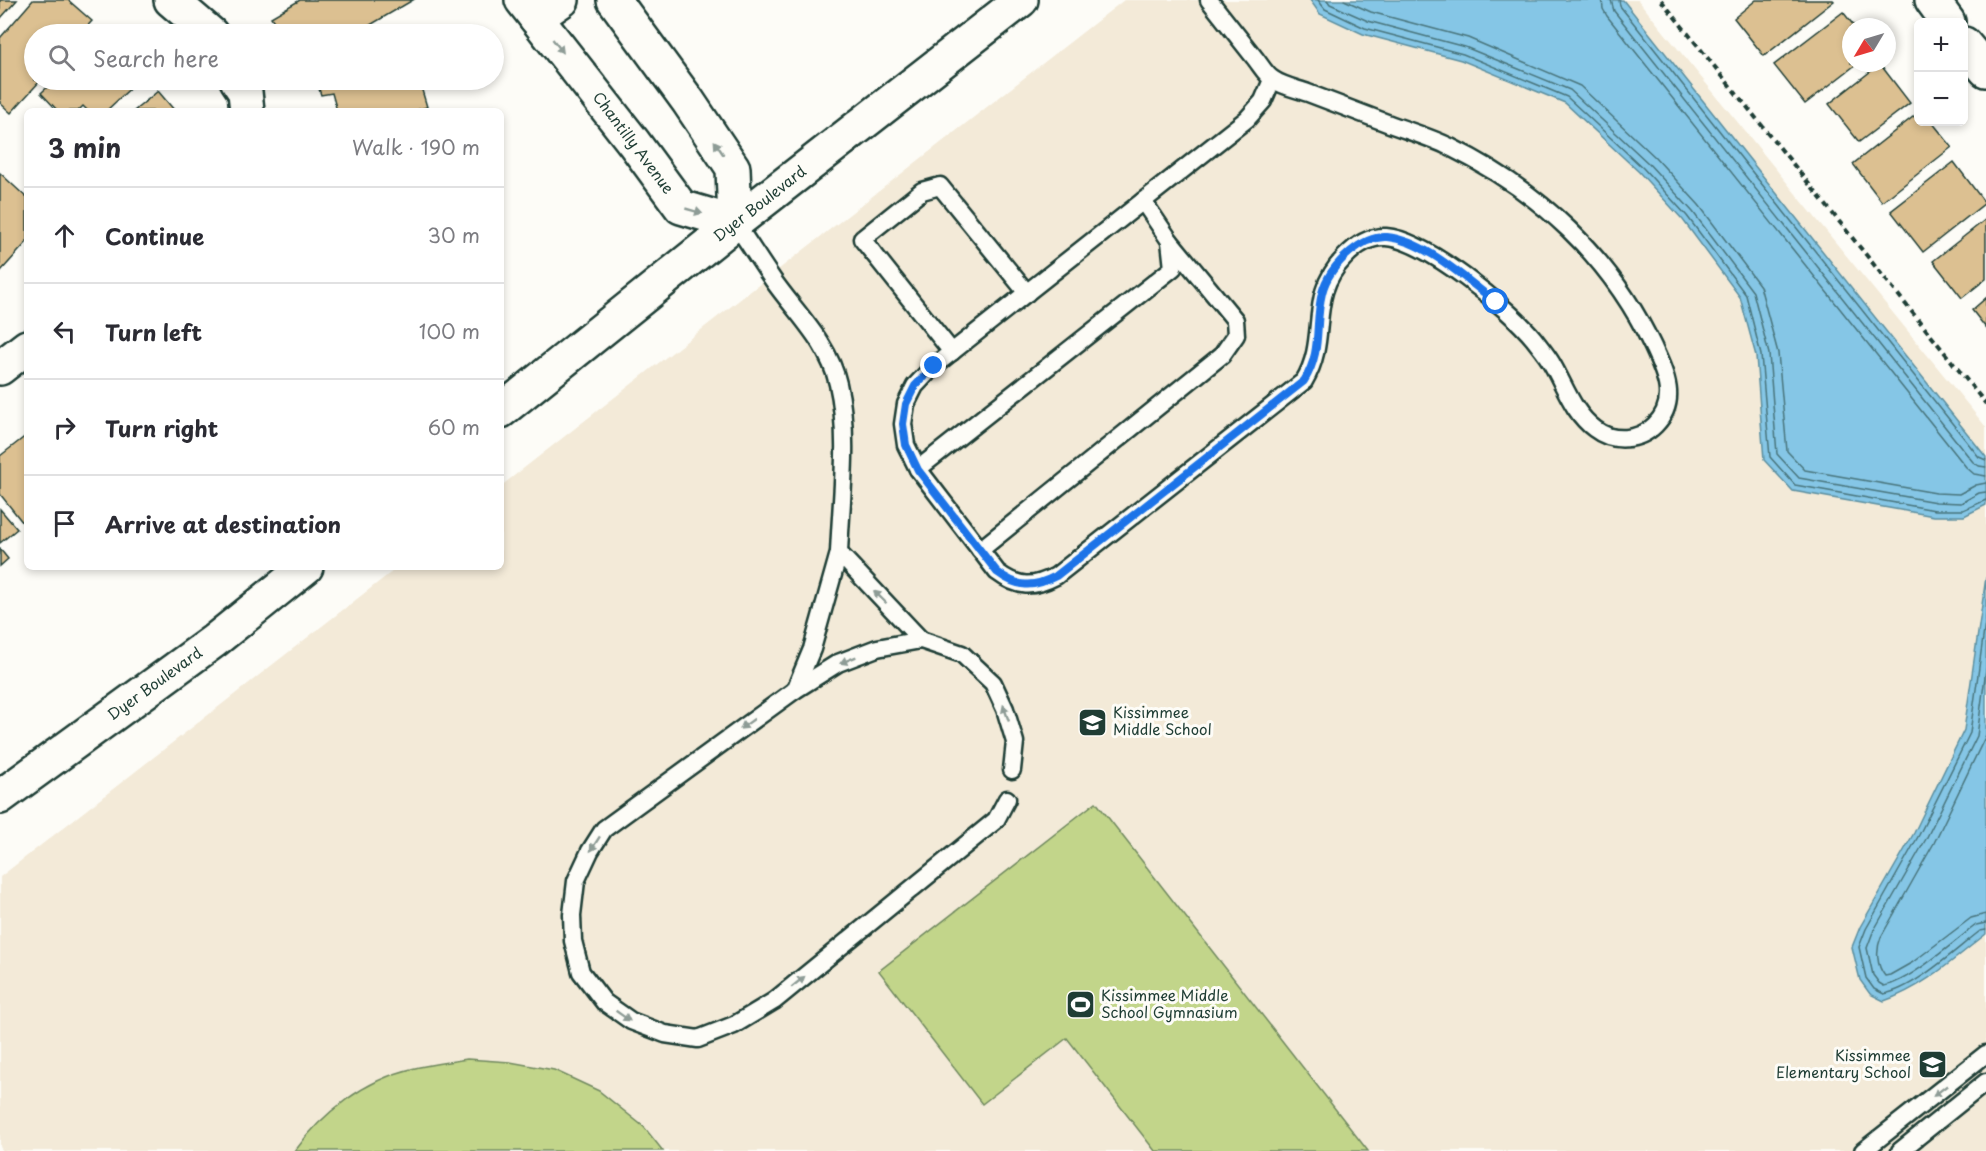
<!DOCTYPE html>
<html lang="en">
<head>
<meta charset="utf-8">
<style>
  body { margin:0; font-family:"Playpen Sans",sans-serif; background:#f7f7f7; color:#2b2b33 }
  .controls { position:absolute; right:18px; top:18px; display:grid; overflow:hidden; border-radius:9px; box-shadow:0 3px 9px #0003 }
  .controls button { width:54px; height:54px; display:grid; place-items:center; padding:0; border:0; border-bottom:2px solid #e1e1e2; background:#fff; color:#2b2b33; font:30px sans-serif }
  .compass { position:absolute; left:1842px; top:18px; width:54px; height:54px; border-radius:50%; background:#fff; box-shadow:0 3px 9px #0003; rotate:232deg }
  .stop { position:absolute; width:18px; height:18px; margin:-14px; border:4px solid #1a73e8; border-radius:50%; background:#fff }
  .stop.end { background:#1a73e8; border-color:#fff; box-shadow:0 2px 6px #0008 }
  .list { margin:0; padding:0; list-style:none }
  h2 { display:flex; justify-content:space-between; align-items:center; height:78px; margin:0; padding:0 24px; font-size:26px }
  h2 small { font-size:20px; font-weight:400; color:#7c7c81 }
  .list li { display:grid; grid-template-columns:39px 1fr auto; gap:18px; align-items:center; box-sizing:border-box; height:96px; padding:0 24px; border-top:2px solid #e1e1e2 }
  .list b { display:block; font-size:22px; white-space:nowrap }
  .list em { font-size:20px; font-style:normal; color:#7c7c81 }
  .icon { flex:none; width:33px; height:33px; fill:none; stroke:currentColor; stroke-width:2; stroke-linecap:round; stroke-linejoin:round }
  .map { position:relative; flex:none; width:1986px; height:1151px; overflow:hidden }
  .search { position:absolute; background:#fff; box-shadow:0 3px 9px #0003; left:24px; top:24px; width:480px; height:66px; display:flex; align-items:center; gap:15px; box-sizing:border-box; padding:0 21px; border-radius:33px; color:#7c7c81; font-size:22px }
  .panel { position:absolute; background:#fff; box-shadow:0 3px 9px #0003; left:24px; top:108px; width:480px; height:462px; border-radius:9px }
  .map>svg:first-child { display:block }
</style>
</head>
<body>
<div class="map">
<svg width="1986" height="1151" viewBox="0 0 1986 1151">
  <rect width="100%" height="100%" fill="#fdfcf7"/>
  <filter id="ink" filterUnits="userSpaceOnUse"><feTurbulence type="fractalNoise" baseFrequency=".0167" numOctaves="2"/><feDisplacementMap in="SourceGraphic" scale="12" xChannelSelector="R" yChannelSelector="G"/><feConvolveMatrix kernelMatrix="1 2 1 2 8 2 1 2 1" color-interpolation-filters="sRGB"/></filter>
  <g filter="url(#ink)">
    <path fill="#f3ead8" d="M1124 0H1638L1986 427V1151H3L0 1147V877L398 567H501V486Z"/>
    <g fill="#c2d58a" stroke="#70895f" stroke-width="1.5">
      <path d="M1096 802 1368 1151H1155L1067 1038 982 1104 879 971Z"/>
      <path d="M467 1059 510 1062 554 1070 599 1091 644 1127 663 1151H295C322 1113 365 1080 411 1069 429 1064 449 1062 467 1059Z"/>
    </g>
    <g fill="#85c6e6" stroke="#5c8f9f" stroke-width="1.5">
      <path d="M1310 0H1623L1986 457V505L1964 516H1934L1793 491 1764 460 1756 356 1740 297 1683 220 1639 172 1565 103 1461 60 1363 34 1320 14Z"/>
      <path d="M1986 577V934C1954 959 1923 988 1884 1001L1870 994 1860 980 1852 947 1860 927 1914 833 1964 730Z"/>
    </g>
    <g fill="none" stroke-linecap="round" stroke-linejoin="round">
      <g stroke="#48747b" stroke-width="1.5">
        <path d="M1318 0 1325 9 1365 28 1463 54 1567 97 1643 168 1687 216 1746 295 1761 355 1770 457 1795 485 1935 510H1963L1986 500"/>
        <path d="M1327 0 1330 4 1368 21 1465 47 1570 90 1648 163 1693 212 1753 292 1769 354 1777 454 1799 478 1936 502 1961 503 1979 493 1986 492"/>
        <path d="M1344 0 1371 12 1468 38 1580 86 1655 157 1699 205 1760 286 1778 353 1787 451 1805 470 1936 493 1959 494 1976 485 1986 483"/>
        <path d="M1602 0 1603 9 1607 16 1966 467 1974 474 1986 476"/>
        <path d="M1611 0 1614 11 1973 462 1979 466 1986 467"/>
        <path d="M1619 0 1620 6 1979 457 1986 460"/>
        <path d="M1986 616 1970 733 1919 835 1866 929 1859 947 1866 978 1874 989 1884 994C1914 989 1955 950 1980 931L1986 930"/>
        <path d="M1986 669 1977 736 1926 839 1873 932 1867 948 1873 975 1879 983 1884 986C1911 981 1953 942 1976 925L1986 923"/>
        <path d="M1986 735 1934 843 1881 937C1876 949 1876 965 1885 976L1890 975 1913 962 1971 918 1986 914"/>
      </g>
    </g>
    <g fill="#dcc091" stroke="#1f3d34" stroke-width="1.5">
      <path d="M0 0H17L0 19Z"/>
      <path d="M33 0H68L92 21 80 34H34V80H41L11 113 0 103V38Z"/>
      <path d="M300 0H413L355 34H282L271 17Z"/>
      <path d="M1756 0H1833L1834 1 1764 56 1734 18Z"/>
      <path d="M1843 12 1855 27H1851V63H1858L1805 104 1774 65Z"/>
      <path d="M1880 64 1910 103 1859 142 1829 104Z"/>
      <path d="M55 80H139L106 111H88L83 106 78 111H58L41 93Z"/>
      <path d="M316 80H419L427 107 413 111H337L332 93 321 95Z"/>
      <path d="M158 91 175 111H134Z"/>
      <path d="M1918 113V122H1932L1952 147 1882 202 1853 164Z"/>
      <path d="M1954 162 1985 203 1923 252 1891 211Z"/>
      <path d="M0 173 27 198V242L0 272Z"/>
      <path d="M1986 219V279L1962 298 1933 261Z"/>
      <path d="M1986 298V328L1972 310Z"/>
      <path d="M27 435V528L0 494V456Z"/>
      <path d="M0 509 17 529 0 543Z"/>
      <path d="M0 549 8 559 0 566Z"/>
    </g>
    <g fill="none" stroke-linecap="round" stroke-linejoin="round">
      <defs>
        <g id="service">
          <path d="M1209 0C1224 19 1239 38 1254 57 1260 64 1266 76 1274 80 1283 86 1297 89 1308 93 1334 103 1361 113 1387 123 1408 131 1430 137 1450 147 1538 190 1611 257 1653 347 1665 373 1679 401 1655 425 1639 441 1613 443 1595 429 1573 413 1565 386 1552 364 1547 355 1540 347 1534 339 1509 308 1426 240 1386 237 1370 236 1355 246 1344 258 1306 297 1330 338 1304 381L1056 576C1033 588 1018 588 997 572L918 469 906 445 903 424 906 404 915 386 934 366 1247 119 1263 101 1272 80"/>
          <path d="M735 223C748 242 760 261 773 280 796 313 829 343 838 384 850 434 841 500 839 553"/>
          <path d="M952 352 862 239 922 191 940 186 1027 293"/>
          <path d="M918 469 1173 268 1170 241 1143 201"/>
          <path d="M980 550 1222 355 1236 335 1235 320 1170 241"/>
          <path d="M795 690 812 649 839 553 921 640"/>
          <path d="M1007 799 996 820 774 1001 734 1025 698 1039 665 1034 631 1021 604 1002 581 972 573 941 572 915 576 881 590 851 604 829 795 690 838 663 877 648 921 640 962 654 993 683 1005 709 1015 742 1012 770"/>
          <path d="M1863 1151 1986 1054"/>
          <path d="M1900 1151 1986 1082"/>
        </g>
        <g id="minor">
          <path d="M171 0 211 34"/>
          <path d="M522 0 634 143 681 207 735 223 733 168 688 101 614 0"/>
          <path d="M1932 0 1948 22"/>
          <path d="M536 18 562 0"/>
          <path d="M1964 44 1986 70"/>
          <path d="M237 80 245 92 247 111"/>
          <path d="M0 368 27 347"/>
        </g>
        <g id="secondary">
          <path d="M501 411 735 223 1021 0"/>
          <path d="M0 797 214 641 306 567"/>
        </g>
      </defs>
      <use href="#service" stroke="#1f3d34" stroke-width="21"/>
      <use href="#minor" stroke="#1f3d34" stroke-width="38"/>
      <use href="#secondary" stroke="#1f3d34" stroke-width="38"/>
      <path stroke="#1f3d34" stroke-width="4" stroke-dasharray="6 4.5" stroke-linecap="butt" d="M1661 0 1986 404"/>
      <use href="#service" stroke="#fdfcf7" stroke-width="16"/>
      <use href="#minor" stroke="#fdfcf7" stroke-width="33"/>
      <use href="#secondary" stroke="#fdfcf7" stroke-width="33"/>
    </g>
    <defs><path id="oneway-solid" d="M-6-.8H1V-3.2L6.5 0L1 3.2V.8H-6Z" transform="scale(1.5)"/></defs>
    <g fill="#8e9c96">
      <use href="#oneway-solid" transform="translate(558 46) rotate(52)"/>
      <use href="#oneway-solid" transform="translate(719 148) rotate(-124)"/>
      <use href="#oneway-solid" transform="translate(694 211) rotate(16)"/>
      <use href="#oneway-solid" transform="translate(880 597) rotate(-136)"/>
      <use href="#oneway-solid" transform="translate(848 660) rotate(158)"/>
      <use href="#oneway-solid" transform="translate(1006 713) rotate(-109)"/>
      <use href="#oneway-solid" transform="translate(747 724) rotate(144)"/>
      <use href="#oneway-solid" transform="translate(595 844) rotate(123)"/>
      <use href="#oneway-solid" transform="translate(798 982) rotate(-39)"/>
      <use href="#oneway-solid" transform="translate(623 1016) rotate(35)"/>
      <use href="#oneway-solid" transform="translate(1940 1091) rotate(142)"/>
    </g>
  </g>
  <g fill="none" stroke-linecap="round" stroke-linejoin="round" filter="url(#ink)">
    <path stroke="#1a73e8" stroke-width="8" d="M934 366 915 386 906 404 903 424 906 445 918 470 997 572C1018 588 1033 588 1056 576L1304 381C1323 350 1314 326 1322 293 1326 277 1337 263 1350 252 1361 243 1373 236 1387 237 1426 241 1466 280 1496 302"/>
  </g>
  <defs>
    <symbol id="school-square" viewBox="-11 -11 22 22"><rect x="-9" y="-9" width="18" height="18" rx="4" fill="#1f3d34" stroke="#fdfcf7"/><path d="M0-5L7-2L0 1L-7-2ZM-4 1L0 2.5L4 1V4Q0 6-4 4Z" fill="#fff"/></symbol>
    <symbol id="stadium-square" viewBox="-11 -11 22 22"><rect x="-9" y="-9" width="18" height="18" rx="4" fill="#1f3d34" stroke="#fdfcf7"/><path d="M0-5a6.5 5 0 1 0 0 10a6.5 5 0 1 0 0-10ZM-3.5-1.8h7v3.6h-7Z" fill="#fff"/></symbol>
  </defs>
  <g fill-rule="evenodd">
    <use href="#school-square" x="1076" y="706" width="33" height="33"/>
    <use href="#stadium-square" x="1064" y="988" width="33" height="33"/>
    <use href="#school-square" x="1916" y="1048" width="33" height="33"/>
  </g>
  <g text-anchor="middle" stroke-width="6" stroke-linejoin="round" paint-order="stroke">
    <g font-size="15" fill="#1f3d34" stroke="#fdfcf7">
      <text transform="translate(633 143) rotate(53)" y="5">Chantilly Avenue</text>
      <text transform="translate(760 204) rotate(-38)" y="5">Dyer Boulevard</text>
      <text transform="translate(155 684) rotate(-36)" y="5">Dyer Boulevard</text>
    </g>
    <g font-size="15" fill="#1f3d34" stroke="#fdfcf7" text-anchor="start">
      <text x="1113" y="718">Kissimmee<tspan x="1113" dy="17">Middle School</tspan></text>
      <text x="1101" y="1001">Kissimmee Middle<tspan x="1101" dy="17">School Gymnasium</tspan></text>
      <text x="1911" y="1061" text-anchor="end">Kissimmee<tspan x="1911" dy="17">Elementary School</tspan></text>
    </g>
  </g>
</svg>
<div class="controls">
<button>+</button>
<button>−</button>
</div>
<svg class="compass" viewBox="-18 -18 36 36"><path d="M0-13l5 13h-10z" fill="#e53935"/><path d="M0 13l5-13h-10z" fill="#7c7c81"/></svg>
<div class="stop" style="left:1496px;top:302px"></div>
<div class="stop end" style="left:934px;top:366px"></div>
<div class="search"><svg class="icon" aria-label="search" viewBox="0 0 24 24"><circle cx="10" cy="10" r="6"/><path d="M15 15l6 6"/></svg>Search here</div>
<section class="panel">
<h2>3 min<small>Walk · 190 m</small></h2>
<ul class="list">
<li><svg class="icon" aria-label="ahead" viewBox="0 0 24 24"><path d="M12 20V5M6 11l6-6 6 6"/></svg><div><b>Continue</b></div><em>30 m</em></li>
<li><svg class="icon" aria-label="left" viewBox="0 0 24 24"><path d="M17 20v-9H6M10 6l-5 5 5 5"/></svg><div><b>Turn left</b></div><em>100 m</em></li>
<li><svg class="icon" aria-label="right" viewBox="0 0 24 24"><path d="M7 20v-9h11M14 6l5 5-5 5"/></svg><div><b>Turn right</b></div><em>60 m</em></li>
<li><svg class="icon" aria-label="arrive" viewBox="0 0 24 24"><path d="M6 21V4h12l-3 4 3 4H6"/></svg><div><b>Arrive at destination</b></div></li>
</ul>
</section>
</div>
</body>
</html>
